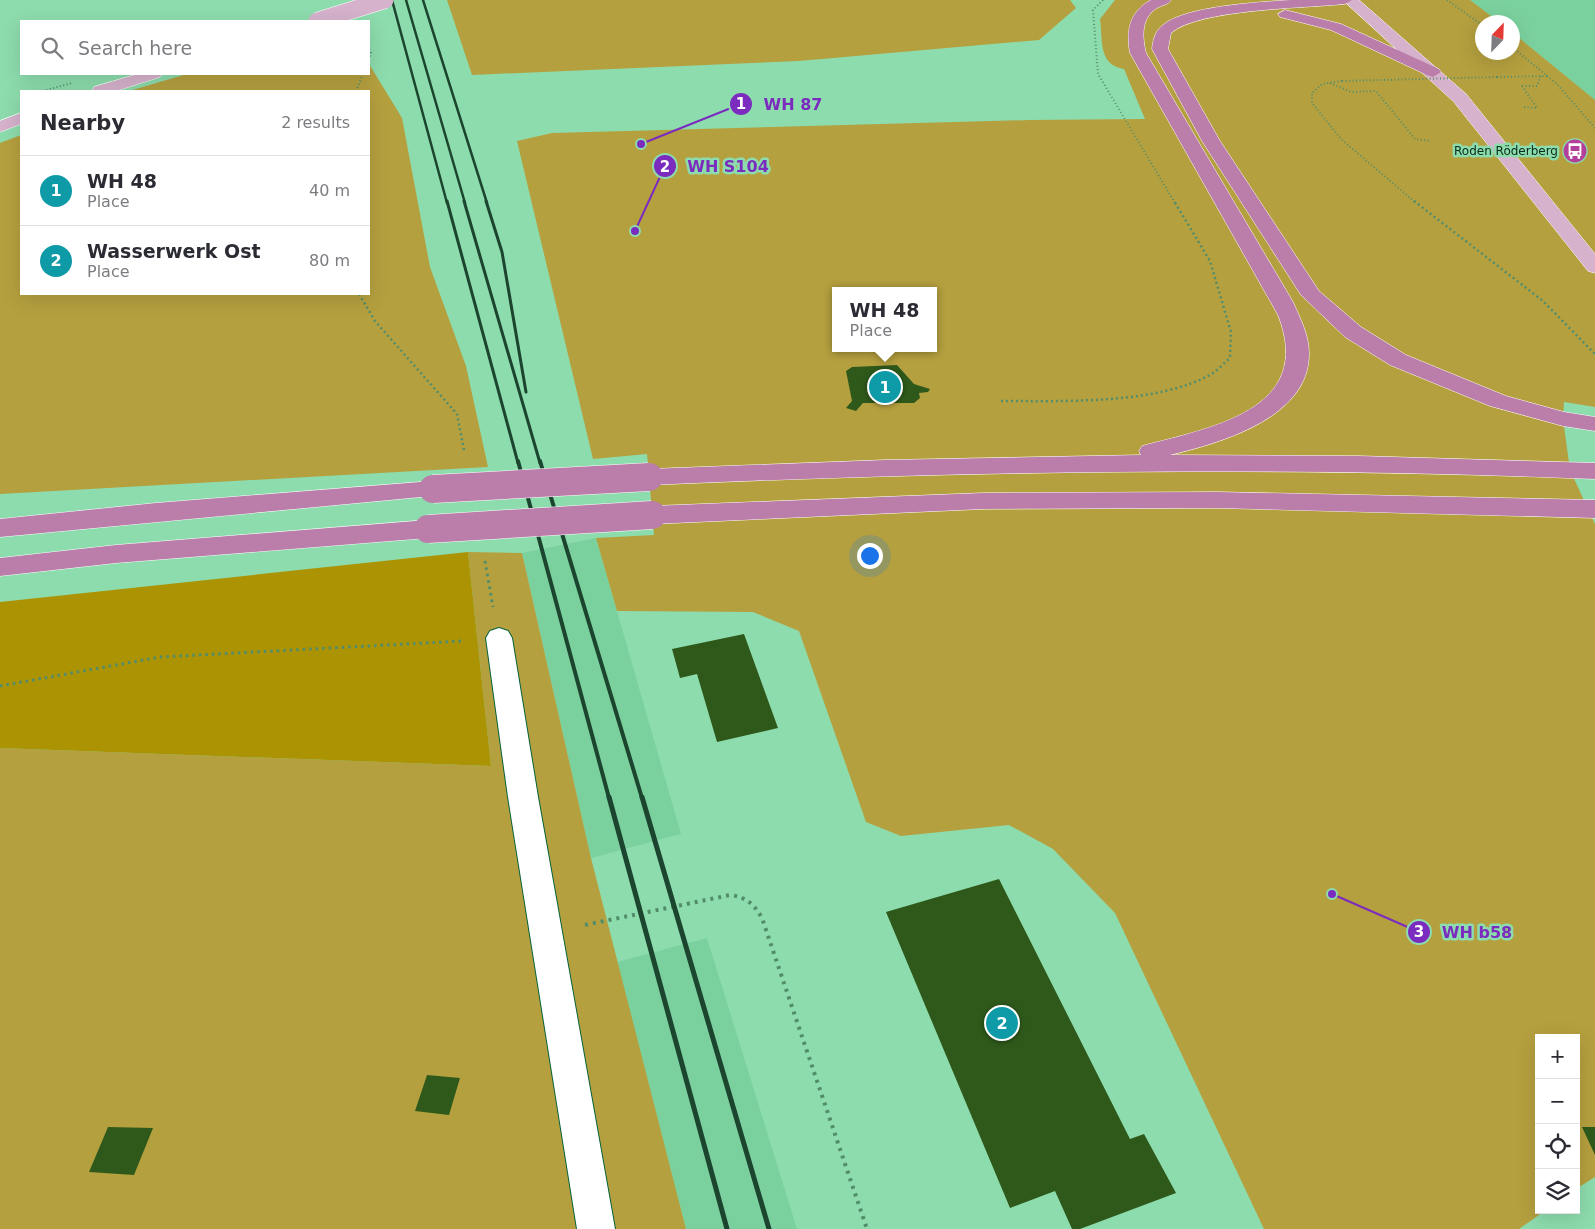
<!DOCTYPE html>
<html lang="en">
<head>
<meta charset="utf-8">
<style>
  body { margin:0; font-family:"DejaVu Sans",sans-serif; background:#f7f7f7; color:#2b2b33 }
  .controls { position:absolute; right:15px; bottom:15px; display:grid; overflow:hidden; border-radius:0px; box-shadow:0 5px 20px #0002 }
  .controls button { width:45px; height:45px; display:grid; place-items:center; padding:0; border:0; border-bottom:1px solid #e1e1e2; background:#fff; color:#2b2b33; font:25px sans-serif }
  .compass { position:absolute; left:1475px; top:15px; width:45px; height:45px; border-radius:50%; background:#fff; box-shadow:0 5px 20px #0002; rotate:23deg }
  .you { position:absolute; left:869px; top:555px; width:18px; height:18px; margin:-12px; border:4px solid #fff; border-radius:50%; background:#1a73e8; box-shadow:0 0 0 8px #1a73e833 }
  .badge { display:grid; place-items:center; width:32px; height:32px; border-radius:50%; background:#1a73e8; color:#fff; font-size:16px; font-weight:700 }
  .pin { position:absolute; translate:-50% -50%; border:2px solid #fff; box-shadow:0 1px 5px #0006 }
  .popup { position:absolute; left:832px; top:287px; width:105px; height:65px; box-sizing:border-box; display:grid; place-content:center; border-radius:0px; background:#fff; filter:drop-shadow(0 1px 4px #0005); font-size:16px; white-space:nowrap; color:#7c7c81 }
  .popup b { font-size:19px; color:#2b2b33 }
  .popup::after { content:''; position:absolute; left:50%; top:100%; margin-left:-10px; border:10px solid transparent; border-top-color:#fff }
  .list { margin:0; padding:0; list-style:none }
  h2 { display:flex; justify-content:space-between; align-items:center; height:65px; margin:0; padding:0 20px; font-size:21px }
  h2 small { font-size:16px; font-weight:400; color:#7c7c81 }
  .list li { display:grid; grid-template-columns:32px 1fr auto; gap:15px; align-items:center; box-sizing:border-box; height:70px; padding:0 20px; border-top:1px solid #e1e1e2 }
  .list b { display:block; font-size:19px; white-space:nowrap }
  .list p { margin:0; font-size:16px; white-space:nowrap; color:#7c7c81 }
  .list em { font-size:16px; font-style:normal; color:#7c7c81 }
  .icon { flex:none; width:28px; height:28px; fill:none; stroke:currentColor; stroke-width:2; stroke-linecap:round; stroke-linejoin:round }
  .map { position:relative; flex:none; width:1595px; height:1229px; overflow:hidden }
  .search { position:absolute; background:#fff; box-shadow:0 5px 20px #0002; left:20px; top:20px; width:350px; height:55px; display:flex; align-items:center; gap:12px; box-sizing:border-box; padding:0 18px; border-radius:0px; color:#7c7c81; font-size:19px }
  .panel { position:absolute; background:#fff; box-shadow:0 5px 20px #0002; left:20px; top:90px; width:350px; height:205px; border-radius:0px }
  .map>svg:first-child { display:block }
</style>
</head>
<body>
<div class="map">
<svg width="1595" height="1229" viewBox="0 0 1595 1229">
  <rect width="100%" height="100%" fill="#8ddcad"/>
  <g fill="#7bd19e">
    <path d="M1470 0H1595V100L1513 33 1512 22H1499Z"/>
    <path d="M596 538 681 834 591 858 522 553Z"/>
    <path d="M707 938 797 1229H686L617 962Z"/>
  </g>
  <g fill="#b5a03f" fill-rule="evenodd">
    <path d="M447 0H1070L1076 8 1039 40 799 61 472 75Z"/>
    <path d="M1115 0H1470L1499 22H1482V52H1512L1513 33 1595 100V407L1564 402 1563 419 1570 470 1595 524V1177L1576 1189V1038H1539V1210H1546L1519 1229H1264L1115 913 1053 849 1009 825 901 836 866 822 799 631 753 612 617 611 596 538 654 535 647 454 593 459 517 141 552 133 1030 120 1145 119 1124 69C1098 65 1103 41 1100 19ZM836 291H934V348H836Z"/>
    <path d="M369 64 402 118 430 267 466 366 488 467 0 494V143L21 135V294H369V91H129L187 74H369Z"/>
    <path d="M468 552 522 553 591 858 686 1229H0V748L491 766Z"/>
  </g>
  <path fill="#ac9304" d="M468 552 491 766 0 748V602Z"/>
  <g fill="#2f591b">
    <path d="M897 365 914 384 930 389 928 392 919 393 920 398 914 403H863L856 411 846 408 852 401 846 371 852 367Z"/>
    <path d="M744 634 778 728 717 742 697 674 680 678 672 649Z"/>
    <path d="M999 879 1130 1139 1144 1134 1176 1193 1080 1229H1072L1055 1191 1010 1208 886 912Z"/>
    <path d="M427 1075 460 1078 449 1115 415 1111Z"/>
    <path d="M108 1127 153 1128 134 1175 89 1172Z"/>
    <path d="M1582 1127H1595V1155Z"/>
  </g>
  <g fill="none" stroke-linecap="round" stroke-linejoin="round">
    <defs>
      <path id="lane" d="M499 628 508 631 512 638 538 797 615 1229H577L508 797 486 638 490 631Z"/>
      <g id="primary">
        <path d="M1343 0H1359L1466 94 1595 254V273L1588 271 1454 102Z"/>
        <path d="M138 74H162L160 77 116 91H92L94 87Z"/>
        <path d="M21 113V124L0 132V121Z"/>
      </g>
      <g id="highway">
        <path d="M1151 0H1171C1168 5 1162 5 1157 8 1141 18 1142 36 1146 53L1293 302C1300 318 1309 335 1309 353 1310 418 1220 443 1170 455L1359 456 1595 463V479C1279 466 965 471 649 485L640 483 637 477 640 471 649 469 885 460 1141 455 1139 451 1142 446C1209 428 1316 411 1278 315L1130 53C1126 31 1129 12 1151 0Z"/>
        <path d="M1291 0H1352L1345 4C1307 8 1198 9 1171 33L1168 49 1220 141 1319 291 1361 327 1406 355 1506 396 1564 412 1595 417V431L1563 426 1490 406 1390 365 1345 337 1301 295 1202 141 1152 49C1153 40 1155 31 1163 25 1185 6 1261 2 1291 0Z"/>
        <path d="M1285 10 1341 24 1439 69 1441 72 1433 77 1427 75 1331 30 1280 17 1278 14Z"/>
        <path d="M433 481 442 483 445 489 442 495 0 537V519L156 503Z"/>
        <path d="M1218 492 1595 500V518L1218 508 983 509 652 524 643 521 639 515 643 509 652 506 983 493Z"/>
        <path d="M428 520 437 523 441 529 437 535 428 538 116 563 0 576V558L116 545Z"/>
      </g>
    </defs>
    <use href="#lane" stroke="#06623a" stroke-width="2"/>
    <use href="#primary" stroke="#fff" stroke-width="1"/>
    <use href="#highway" stroke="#fff" stroke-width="1"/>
    <g stroke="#528d6b" stroke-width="2" stroke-dasharray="1 2.5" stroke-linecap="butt">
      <path d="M1103 0 1093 10 1098 74 1175 203"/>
      <path d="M1447 0 1482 25"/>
      <path d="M1512 47 1557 84 1595 128"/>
      <path d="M369 49 371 53 369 59"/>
      <path d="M1497 77 1549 76"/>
      <path d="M1342 81 1322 84 1312 93V103L1341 139 1416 203"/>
      <path d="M1330 83 1351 92 1376 91 1415 139 1430 141"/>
      <path d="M1522 86 1537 108 1523 107"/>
      <path d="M1522 86H1537L1541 76"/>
      <path d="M43 91 72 83"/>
      <path d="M356 91 363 74"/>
    </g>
    <g stroke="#528d6b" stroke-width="2.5" stroke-dasharray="2 3" stroke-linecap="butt">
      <path d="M1414 201 1543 301 1595 354"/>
      <path d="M359 294 375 321 457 414 464 450"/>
      <path d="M1001 401C1061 401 1160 405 1213 373 1219 369 1224 363 1230 358L1231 332 1210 261 1174 201"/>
    </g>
    <g stroke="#528d6b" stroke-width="3" stroke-dasharray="2.5 4" stroke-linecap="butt">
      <path d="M485 561 493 607"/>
      <path d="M0 686 160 657 463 641"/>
    </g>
    <path stroke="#528d6b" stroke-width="4" stroke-dasharray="3 5" stroke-linecap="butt" d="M585 925 730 895C746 897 754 904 762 918L867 1229"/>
    <use href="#lane" fill="#fff" fill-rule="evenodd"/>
    <use href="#primary" fill="#d6b2cc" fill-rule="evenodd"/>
    <use href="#highway" fill="#bb7eaa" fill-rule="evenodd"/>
    <g stroke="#1c452f" stroke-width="2.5">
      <path d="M392 0 447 203"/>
      <path d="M406 0 465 203"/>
      <path d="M423 0 487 203"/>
    </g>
    <g stroke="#1c452f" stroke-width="3">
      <path d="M447 201 518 463"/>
      <path d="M464 201 540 463"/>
      <path d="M486 201 502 252 526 392"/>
    </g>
    <g stroke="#1c452f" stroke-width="4">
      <path d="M518 461 609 798"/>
      <path d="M540 461 642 798"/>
    </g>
    <g stroke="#1c452f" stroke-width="5">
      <path d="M609 797 727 1229"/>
      <path d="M642 797 769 1229"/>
    </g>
    <defs>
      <path id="primary-bridge" d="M317 21 385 0"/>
      <g id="highway-bridge">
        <path d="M433 489 649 477"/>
        <path d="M428 529 652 515"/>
      </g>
    </defs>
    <use href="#primary-bridge" stroke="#fff" stroke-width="18" stroke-linecap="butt"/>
    <use href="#highway-bridge" stroke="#fff" stroke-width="29" stroke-linecap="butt"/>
    <path stroke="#528d6b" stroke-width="2" stroke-dasharray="1 2.5" stroke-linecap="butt" d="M1342 81 1497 77"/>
    <use href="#primary-bridge" stroke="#d6b2cc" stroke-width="17"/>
    <use href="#highway-bridge" stroke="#bb7eaa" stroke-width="28"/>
  </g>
  <defs>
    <symbol id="bus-disc" viewBox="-11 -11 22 22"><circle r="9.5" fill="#b2409a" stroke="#8ddcad"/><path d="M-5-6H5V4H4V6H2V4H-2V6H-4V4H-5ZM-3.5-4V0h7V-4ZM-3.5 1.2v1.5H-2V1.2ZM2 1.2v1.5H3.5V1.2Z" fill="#fff"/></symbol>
  </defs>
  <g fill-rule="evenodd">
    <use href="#bus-disc" x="1561" y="137" width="28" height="28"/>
  </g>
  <g text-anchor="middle" stroke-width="5" stroke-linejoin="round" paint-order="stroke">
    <g font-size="12" fill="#092b1a" stroke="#8ddcad" text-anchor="end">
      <text x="1558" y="155">Roden Röderberg</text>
    </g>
  </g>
  <path fill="none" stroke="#7b2cbf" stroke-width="2" d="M641 144L741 104M635 231L665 166M1332 894L1419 932"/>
  <g fill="#7b2cbf" stroke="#8ddcad" stroke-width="2">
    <circle cx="641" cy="144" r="5"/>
    <circle cx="635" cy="231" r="5"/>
    <circle cx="1332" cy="894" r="5"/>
    <circle cx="741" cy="104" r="12"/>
    <circle cx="665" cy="166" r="12"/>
    <circle cx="1419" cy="932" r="12"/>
  </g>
  <g font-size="15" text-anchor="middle" font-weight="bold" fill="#fff">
    <text x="741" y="109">1</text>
    <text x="665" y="172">2</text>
    <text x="1419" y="937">3</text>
  </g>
  <g font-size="16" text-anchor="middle" font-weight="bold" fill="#7b2cbf" stroke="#8ddcad" stroke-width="5" stroke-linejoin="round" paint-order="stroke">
    <text x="793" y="110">WH 87</text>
    <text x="728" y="172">WH S104</text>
    <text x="1477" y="938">WH b58</text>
  </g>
</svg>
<div class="controls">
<button>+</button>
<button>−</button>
<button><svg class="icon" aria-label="locate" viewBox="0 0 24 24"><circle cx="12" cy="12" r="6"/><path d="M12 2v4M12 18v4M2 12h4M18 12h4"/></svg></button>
<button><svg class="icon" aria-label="layers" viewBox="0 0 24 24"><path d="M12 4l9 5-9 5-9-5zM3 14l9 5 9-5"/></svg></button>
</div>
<svg class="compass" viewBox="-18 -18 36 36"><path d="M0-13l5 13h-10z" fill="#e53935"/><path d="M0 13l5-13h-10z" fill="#7c7c81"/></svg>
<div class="you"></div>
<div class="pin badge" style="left:885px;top:387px;background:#0f9aa8">1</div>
<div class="popup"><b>WH 48</b>Place</div>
<div class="pin badge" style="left:1002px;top:1023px;background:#0f9aa8">2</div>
<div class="search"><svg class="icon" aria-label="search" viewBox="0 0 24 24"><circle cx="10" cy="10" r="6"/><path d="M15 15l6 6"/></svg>Search here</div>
<section class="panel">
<h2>Nearby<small>2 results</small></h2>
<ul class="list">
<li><span class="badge" style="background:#0f9aa8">1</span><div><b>WH 48</b><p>Place</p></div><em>40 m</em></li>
<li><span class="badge" style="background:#0f9aa8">2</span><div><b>Wasserwerk Ost</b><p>Place</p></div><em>80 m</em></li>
</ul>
</section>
</div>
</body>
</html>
